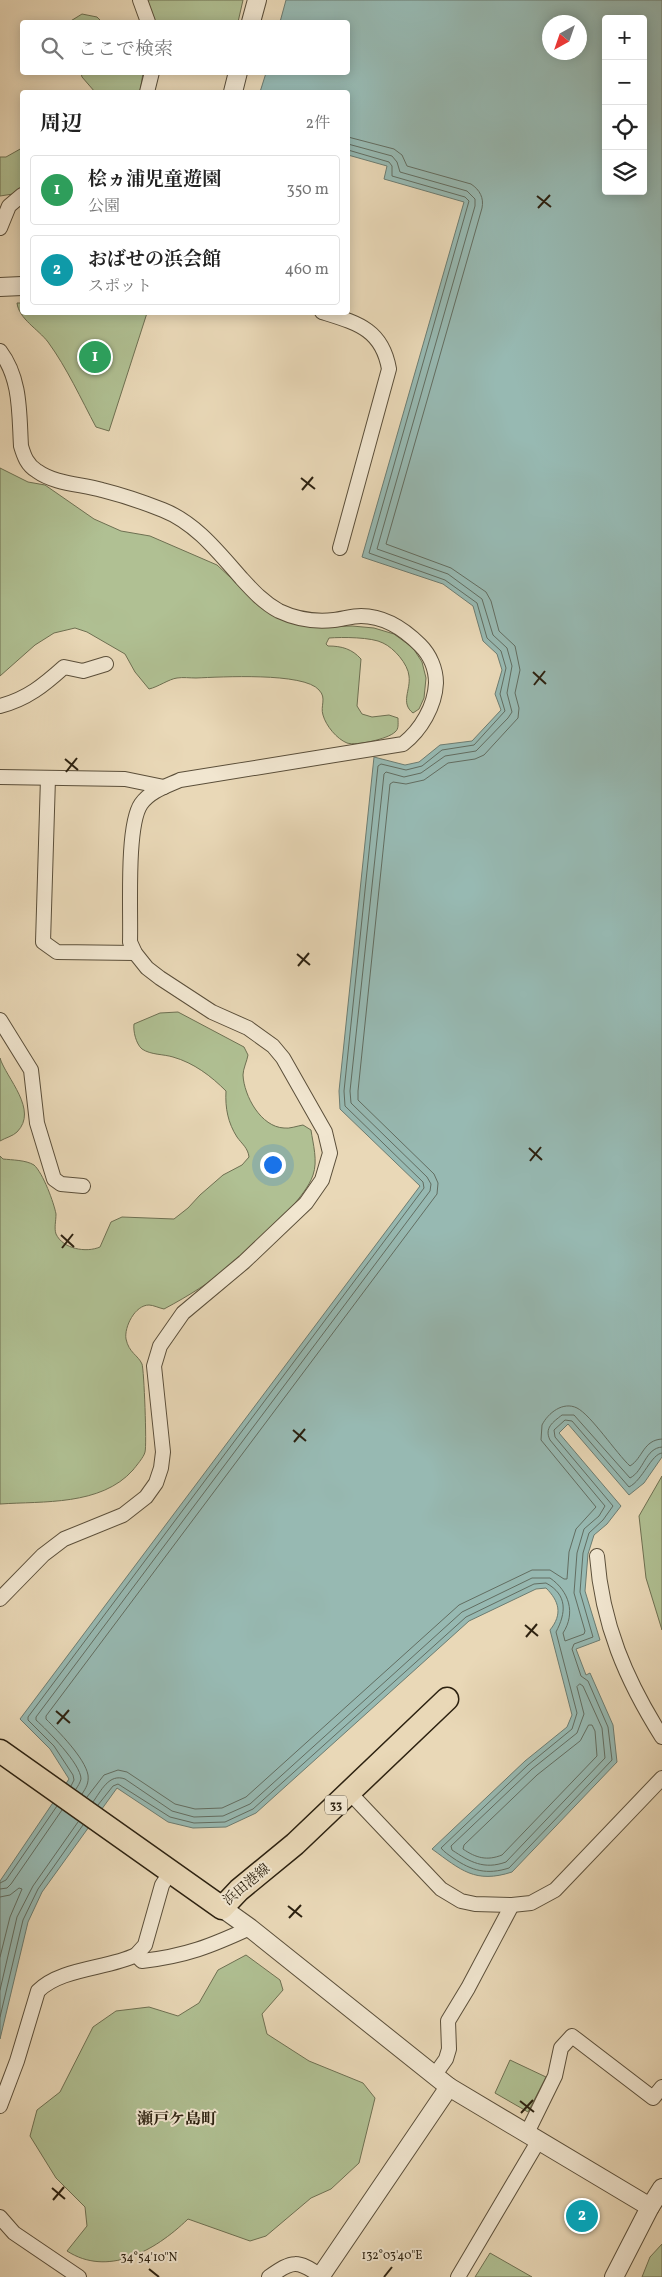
<!DOCTYPE html>
<html lang="ja">
<head>
<meta charset="utf-8">
<style>
  body { margin:0; font-family:Vollkorn,"Noto Serif JP",serif; background:#f2f2f2; color:#222 }
  .controls { position:absolute; right:15px; top:15px; display:grid; overflow:hidden; border-radius:5px; box-shadow:0 2px 12px #0003 }
  .controls button { width:45px; height:45px; display:grid; place-items:center; padding:0; border:0; border-bottom:1px solid #e0e0e0; background:#fff; color:#222; font:25px sans-serif }
  .compass { position:absolute; left:542px; top:15px; width:45px; height:45px; border-radius:50%; background:#fff; box-shadow:0 2px 12px #0003; rotate:220deg }
  .you { position:absolute; left:272px; top:1164px; width:18px; height:18px; margin:-12px; border:4px solid #fff; border-radius:50%; background:#1a73e8; box-shadow:0 0 0 8px #1a73e833 }
  .badge { display:grid; place-items:center; width:32px; height:32px; border-radius:50%; background:#ea580c; color:#fff; font-size:16px; font-weight:700 }
  .pin { position:absolute; translate:-50% -50%; border:2px solid #fff; box-shadow:0 1px 5px #0006 }
  .list { margin:0; padding:0; list-style:none }
  h2 { display:flex; justify-content:space-between; align-items:center; height:65px; margin:0; padding:0 20px; font-size:21px }
  h2 small { font-size:16px; font-weight:400; color:#767676 }
  .list li { display:grid; grid-template-columns:32px 1fr auto; gap:15px; align-items:center; box-sizing:border-box; height:70px; margin:0 10px 10px; padding:0 10px; border:1px solid #e0e0e0; border-radius:5px }
  .list b { display:block; font-size:19px; white-space:nowrap }
  .list p { margin:0; font-size:16px; white-space:nowrap; color:#767676 }
  .list em { font-size:16px; font-style:normal; color:#767676 }
  .icon { flex:none; width:28px; height:28px; fill:none; stroke:currentColor; stroke-width:2; stroke-linecap:round; stroke-linejoin:round }
  .map { position:relative; flex:none; width:662px; height:2277px; overflow:hidden }
  .search { position:absolute; background:#fff; box-shadow:0 2px 12px #0003; left:20px; top:20px; width:330px; height:55px; display:flex; align-items:center; gap:12px; box-sizing:border-box; padding:0 18px; border-radius:5px; color:#767676; font-size:19px }
  .panel { position:absolute; background:#fff; box-shadow:0 2px 12px #0003; left:20px; top:90px; width:330px; height:225px; border-radius:5px }
  .map>svg:first-child { display:block }
</style>
</head>
<body>
<div class="map">
<svg width="662" height="2277" viewBox="0 0 662 2277">
  <rect width="100%" height="100%" fill="#e9d8b7"/>
  <filter id="stains"><feTurbulence type="fractalNoise" baseFrequency=".004" numOctaves="4"/><feColorMatrix values="0 0 0 0 .2 0 0 0 0 .09 0 0 0 0 .02 0 0 0 .5 -.17"/></filter>
  <radialGradient id="worn" r=".72"><stop offset=".6" stop-color="#630" stop-opacity="0"/><stop offset="1" stop-color="#630" stop-opacity=".3"/></radialGradient>
  <g fill="#b0c093" stroke="#6e7052">
    <path d="M146 0H243L238 22H154Z"/>
    <path d="M82 14 97 17 102 22H69Z"/>
    <path d="M81 73V72L143 73 140 92H95L82 77Z"/>
    <path d="M22 148V188L13 194 0 196V157H6Z"/>
    <path d="M17 303H22V312L147 313 109 431 96 427C81 399 67 368 48 342 38 329 19 319 17 303Z"/>
    <path d="M0 468 28 482 45 485 94 519 121 531 150 536 217 565 243 589 323 627 352 626 374 628 394 634 413 648 422 662 426 678 424 698 419 709 413 713C400 703 411 690 409 676 408 664 394 648 383 643 372 637 342 637 329 638L326 644 328 646C342 646 352 649 361 659L357 706 362 714 372 717 389 715 398 718C398 724 399 729 395 732 388 739 356 746 347 743 337 739 326 726 323 715 320 706 327 698 319 690 304 672 220 677 196 678 190 678 183 677 177 678 169 679 158 687 149 689L135 672 125 654 87 632 75 628 54 633 35 645 0 676Z"/>
    <path d="M178 1012 244 1047 248 1055C247 1061 243 1069 243 1075 244 1096 261 1127 284 1128 289 1129 297 1126 303 1125L311 1130C313 1144 318 1161 313 1175 309 1187 299 1198 292 1207 257 1250 213 1283 164 1309 159 1308 153 1305 149 1305 135 1305 124 1327 126 1339 129 1353 138 1355 142 1364 144 1369 147 1446 145 1452 144 1457 136 1466 133 1470 101 1506 43 1501 0 1504V1156L3 1159C12 1160 26 1160 34 1165 43 1173 54 1203 56 1214 56 1221 54 1228 56 1234 63 1249 86 1253 100 1247L111 1222 122 1217 174 1219 188 1208 200 1195 223 1175 242 1165 249 1157C248 1148 242 1144 237 1137 228 1123 225 1108 226 1091 211 1076 194 1063 173 1057 163 1054 151 1055 142 1049 136 1044 133 1031 134 1024L160 1013Z"/>
    <path d="M0 1058C6 1078 39 1110 17 1132 13 1136 5 1138 0 1141Z"/>
    <path d="M662 1476V1630L646 1578 639 1516Z"/>
    <path d="M246 1955 280 1980 283 1990 262 2014 267 2034 309 2061 363 2083 375 2098 359 2163 331 2189 311 2198 266 2236 250 2241 188 2219C154 2252 107 2277 67 2251L87 2226 85 2207 56 2178 30 2136 37 2110 60 2092 93 2027 116 2011 149 2007 178 2016 199 2003 218 1970Z"/>
    <path d="M510 2060 546 2077 528 2112 495 2093Z"/>
    <path d="M662 2244V2277H642L650 2257Z"/>
    <path d="M490 2253 532 2277H475Z"/>
  </g>
  <path fill="#97b9b2" stroke="#6c7c71" fill-rule="evenodd" d="M286 0H662V1457L644 1483 629 1495 568 1424 559 1433 621 1506 607 1524 594 1535 588 1554 585 1591 600 1640 576 1649 586 1675 590 1673 613 1725 617 1762 512 1872C475 1884 461 1870 432 1849L525 1761 567 1727 572 1715 550 1630C563 1614 559 1601 546 1588L536 1589 469 1621 256 1813 226 1827 193 1828 168 1822 117 1788 42 1892 28 1922 0 2039V1881L69 1779 50 1749 20 1719 420 1186 340 1109 339 1091 374 757 405 765 419 762 440 745 472 741 501 710 495 694 502 670 497 654 483 641 473 606 443 584 362 557 464 202 384 179 387 166 348 155V92H260L266 73 348 72V22H280ZM606 19H643V191H606ZM550 22H580V52H550Z"/>
  <g fill="none" stroke-linecap="round" stroke-linejoin="round">
    <g stroke="#626d61" stroke-width="1">
      <path d="M580 1684 583 1686 602 1728 605 1758 506 1862C484 1870 470 1862 452 1850L451 1846 532 1769 577 1733 584 1714 577 1687Z"/>
      <path d="M589 1725H592L595 1731 597 1756 502 1855C487 1861 476 1858 463 1849L464 1845 537 1775 580 1741Z"/>
      <path d="M71 1786 74 1780 73 1775 54 1746 28 1720V1717L424 1188 423 1182 345 1106 344 1091 378 766 381 764 406 770 422 766 442 750 474 745 505 711 500 694 506 668 501 651 487 638 477 603 445 580 369 553 469 201 465 197 392 176V166L389 162 348 150"/>
      <path d="M76 1789C78 1786 80 1783 81 1779 81 1764 47 1730 36 1720V1717L430 1191 431 1184 427 1177 351 1103 350 1091 384 774 386 772 404 777 421 773 445 756 476 751 508 718 512 712 507 693 512 666 507 648 493 635 482 599 448 574 377 549 475 206V199L467 191 400 172 397 162 392 156 348 144"/>
      <path d="M82 1794C86 1788 89 1783 88 1775 85 1758 58 1731 46 1719V1716L437 1194 438 1183 434 1174 358 1100V1091L390 784 393 782 406 784 424 780 448 763 475 759 484 755 518 718 519 708 515 693 520 670 515 646 499 631 491 601 486 592 451 568 386 544 482 208C484 198 480 190 471 184L407 166 402 155 394 149 348 137"/>
      <path d="M87 1797 104 1775 118 1770 127 1772 175 1804 195 1809 222 1808 246 1797 459 1605 532 1570H550L564 1579H567L569 1552 576 1529 596 1507 541 1440 542 1425C548 1413 563 1401 577 1408 591 1415 616 1453 630 1466 643 1458 643 1440 662 1439"/>
      <path d="M93 1802C101 1791 109 1773 125 1779L172 1811 194 1817 223 1816 250 1804 462 1612 532 1578H550C569 1591 576 1613 563 1633L565 1641 584 1634 585 1631 574 1593 577 1553 584 1529 599 1516 605 1506 550 1440C544 1428 553 1422 562 1415H574L630 1478C644 1471 645 1448 662 1447"/>
      <path d="M98 1805 113 1786 118 1784 170 1817 194 1823 225 1822 253 1809 466 1617 534 1584 546 1583C568 1595 566 1613 556 1632L577 1713 572 1729 528 1765 441 1848C444 1852 449 1855 453 1858 472 1871 487 1875 509 1868L612 1760 608 1727 588 1681 581 1676 572 1649 574 1644 593 1637 580 1592 583 1553 589 1533 603 1520 613 1506 555 1437 554 1430 565 1420 572 1421 629 1487C643 1480 651 1454 662 1453"/>
      <path d="M0 1883 6 1880 57 1806"/>
      <path d="M0 1889 7 1888 11 1884 62 1810"/>
      <path d="M0 1897 10 1895 19 1888 22 1889 10 1917 0 1957"/>
      <path d="M0 1990 17 1917 33 1886 78 1822"/>
      <path d="M0 2017 23 1920 38 1889 83 1825"/>
    </g>
    <defs>
      <g id="minor">
        <path d="M140 0 148 22"/>
        <path d="M147 92 152 72"/>
        <path d="M0 228 9 206 22 195"/>
        <path d="M322 312C357 323 382 329 389 369L340 548"/>
        <path d="M0 351C21 379 19 412 21 446 24 456 27 465 37 471 55 484 81 484 102 490 122 495 143 502 163 510 196 523 219 553 242 579 253 591 264 603 279 611 296 619 316 622 334 620 343 619 352 616 361 616 384 616 404 629 420 645 430 655 436 669 436 683 435 706 421 730 403 744L180 780C167 786 150 791 141 804 126 826 131 912 130 942L135 953 147 968 160 978 212 1012 248 1028 273 1046 283 1058 325 1132 330 1153 322 1180 306 1203 244 1262 183 1313 160 1346 154 1366 163 1452 161 1468 156 1483 146 1497 123 1515 64 1539 43 1555 0 1599"/>
        <path d="M0 706C27 699 44 685 64 667L83 671 106 664"/>
        <path d="M0 777 125 779 164 787"/>
        <path d="M48 778 43 942 57 952 135 953"/>
        <path d="M0 1020 31 1070 37 1123 54 1179 61 1184 83 1186"/>
        <path d="M597 1556C602 1624 626 1680 662 1737"/>
        <path d="M350 1793 441 1889 461 1901 475 1904 512 1905 531 1903 555 1890 662 1778"/>
        <path d="M136 1955 142 1961C186 1956 211 1946 250 1928"/>
        <path d="M434 2076 446 2059 449 2049 448 2021 468 1988 512 1905"/>
        <path d="M0 2106 17 2061 38 1991C61 1968 107 1969 136 1955L145 1945 162 1885 171 1871"/>
        <path d="M527 2133 555 2076 561 2048 572 2036 653 2098 662 2087"/>
        <path d="M0 2217 14 2233 79 2277"/>
        <path d="M269 2277C293 2260 297 2260 321 2276"/>
        <path d="M458 2277 539 2140"/>
      </g>
      <g id="tertiary">
        <path d="M251 22 257 0"/>
        <path d="M233 92 238 72"/>
        <path d="M0 287 22 286"/>
        <path d="M222 1908 250 1928 449 2087 650 2207"/>
        <path d="M320 2277 449 2087"/>
        <path d="M614 2277 650 2207 662 2188"/>
      </g>
      <path id="primary" d="M0 1751 222 1908 239 1890 295 1844 447 1699"/>
    </defs>
    <use href="#minor" stroke="#5b4f3a" stroke-width="16"/>
    <use href="#tertiary" stroke="#5b4f3a" stroke-width="20"/>
    <use href="#primary" stroke="#2c2110" stroke-width="25"/>
    <use href="#minor" stroke="#f1e6d0" stroke-width="14"/>
    <use href="#tertiary" stroke="#f1e6d0" stroke-width="18"/>
    <use href="#primary" stroke="#e9d8b7" stroke-width="22"/>
  </g>
  <path fill="none" stroke="#2c2110" stroke-width="2" d="M537 196 551 207M538 208 550 195M301 478 315 489M302 490 313 477M533 672 546 684M534 685 545 671M65 759 78 770M66 772 77 758M297 954 310 965M298 966 309 953M529 1148 542 1160M530 1161 541 1147M61 1235 74 1247M62 1248 73 1234M293 1430 306 1441M294 1442 305 1429M525 1625 538 1636M526 1637 537 1624M56 1711 70 1723M57 1724 69 1710M288 1906 302 1917M289 1918 301 1905M520 2101 534 2112M521 2113 533 2100M52 2188 65 2199M53 2200 64 2187M149 2269 159 2277M384 2277 392 2267"/>
  <g text-anchor="middle" stroke-width="4" stroke-linejoin="round" paint-order="stroke">
    <rect fill="#f1e6d0" stroke="#675c4a" stroke-width="1" x="325" y="1795.5" width="22" height="19" rx="4"/>
    <g font-size="12" font-weight="bold" fill="#2c2110">
      <text x="336" y="1809">33</text>
    </g>
    <g font-size="14" fill="#2c2110" stroke="#f1e6d0">
      <text transform="translate(246 1884) rotate(-40)" y="5">浜田港線</text>
    </g>
    <g font-size="16" font-weight="bold" fill="#2c2110" stroke="#f1e6d0">
      <text x="177" y="2124">瀬戸ケ島町</text>
    </g>
  </g>
  <g font-size="12" text-anchor="middle" fill="#2c2110" stroke="#f1e6d0" stroke-width="4" stroke-linejoin="round" paint-order="stroke">
    <text x="392" y="2259">132°03'40"E</text>
    <text x="149" y="2261">34°54'10"N</text>
  </g>
  <rect width="100%" height="100%" filter="url(#stains)"/>
  <rect width="100%" height="100%" fill="url(#worn)"/>
</svg>
<div class="controls">
<button>+</button>
<button>−</button>
<button><svg class="icon" aria-label="locate" viewBox="0 0 24 24"><circle cx="12" cy="12" r="6"/><path d="M12 2v4M12 18v4M2 12h4M18 12h4"/></svg></button>
<button><svg class="icon" aria-label="layers" viewBox="0 0 24 24"><path d="M12 4l9 5-9 5-9-5zM3 14l9 5 9-5"/></svg></button>
</div>
<svg class="compass" viewBox="-18 -18 36 36"><path d="M0-13l5 13h-10z" fill="#e53935"/><path d="M0 13l5-13h-10z" fill="#767676"/></svg>
<div class="you"></div>
<div class="pin badge" style="left:95px;top:357px;background:#2e9e5b">1</div>
<div class="pin badge" style="left:582px;top:2216px;background:#0f9aa8">2</div>
<div class="search"><svg class="icon" aria-label="search" viewBox="0 0 24 24"><circle cx="10" cy="10" r="6"/><path d="M15 15l6 6"/></svg>ここで検索</div>
<section class="panel">
<h2>周辺<small>2件</small></h2>
<ul class="list">
<li><span class="badge" style="background:#2e9e5b">1</span><div><b>桧ヵ浦児童遊園</b><p>公園</p></div><em>350 m</em></li>
<li><span class="badge" style="background:#0f9aa8">2</span><div><b>おばせの浜会館</b><p>スポット</p></div><em>460 m</em></li>
</ul>
</section>
</div>
</body>
</html>
